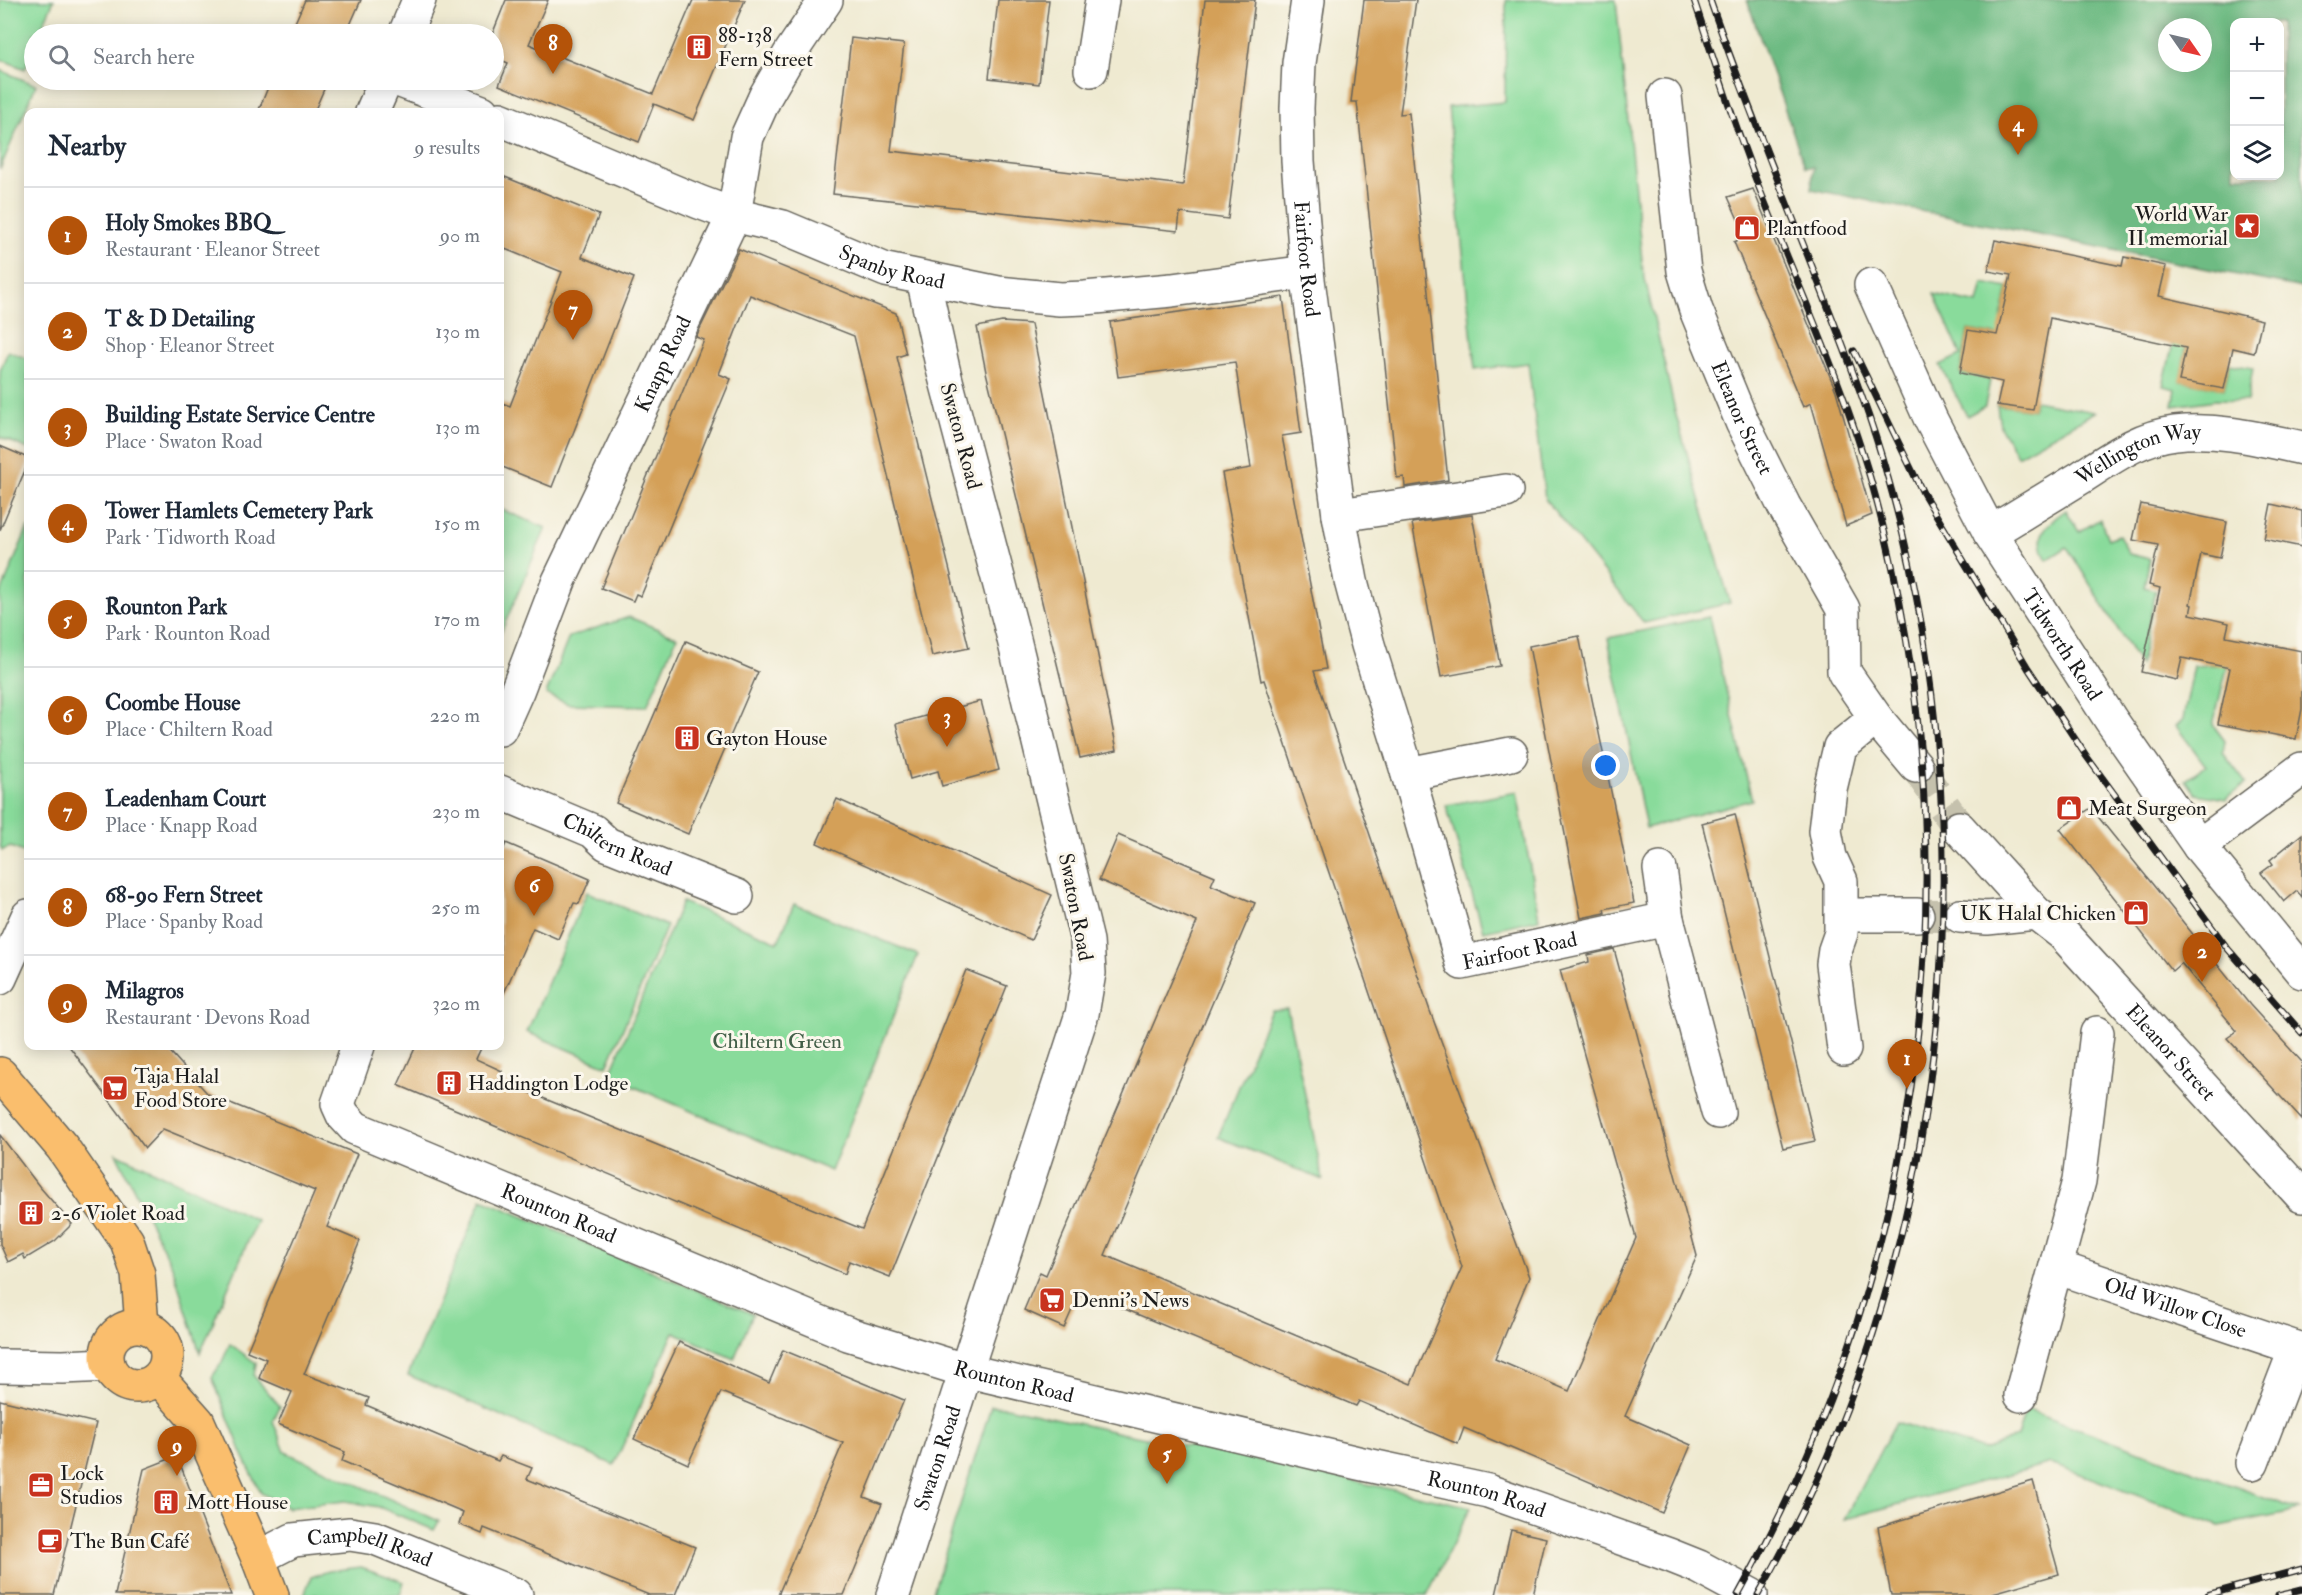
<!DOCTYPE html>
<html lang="en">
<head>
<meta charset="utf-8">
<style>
  body { margin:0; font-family:"IM FELL Double Pica",serif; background:#f2f2f3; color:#1f2937 }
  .controls { position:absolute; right:18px; top:18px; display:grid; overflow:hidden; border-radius:12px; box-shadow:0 3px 15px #0003 }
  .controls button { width:54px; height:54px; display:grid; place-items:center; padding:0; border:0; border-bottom:2px solid #e0e1e3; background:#fff; color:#1f2937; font:30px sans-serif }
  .compass { position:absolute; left:2158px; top:18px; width:54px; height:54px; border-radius:50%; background:#fff; box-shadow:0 3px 15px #0003; rotate:124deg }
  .you { position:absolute; left:1606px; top:766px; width:21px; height:21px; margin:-15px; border:4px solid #fff; border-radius:50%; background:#1a73e8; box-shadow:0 0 0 9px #1a73e833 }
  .badge { display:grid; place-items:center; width:39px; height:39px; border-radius:50%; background:#b45309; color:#fff; font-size:20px; font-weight:700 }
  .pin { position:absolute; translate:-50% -50px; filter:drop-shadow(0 2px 3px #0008) }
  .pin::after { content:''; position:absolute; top:32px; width:21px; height:18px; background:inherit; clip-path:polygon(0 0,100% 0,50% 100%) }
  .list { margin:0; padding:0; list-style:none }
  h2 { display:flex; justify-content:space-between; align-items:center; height:78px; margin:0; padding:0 24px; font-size:26px }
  h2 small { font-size:20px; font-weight:400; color:#747a83 }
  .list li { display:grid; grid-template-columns:39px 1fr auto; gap:18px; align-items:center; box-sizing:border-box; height:96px; padding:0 24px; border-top:2px solid #e0e1e3 }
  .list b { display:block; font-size:22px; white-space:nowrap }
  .list p { margin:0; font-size:20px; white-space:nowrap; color:#747a83 }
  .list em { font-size:20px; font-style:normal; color:#747a83 }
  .icon { flex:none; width:33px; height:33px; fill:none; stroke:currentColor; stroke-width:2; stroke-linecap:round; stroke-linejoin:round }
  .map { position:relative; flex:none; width:2302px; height:1595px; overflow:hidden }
  .search { position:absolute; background:#fff; box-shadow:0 3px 15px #0003; left:24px; top:24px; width:480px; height:66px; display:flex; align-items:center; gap:15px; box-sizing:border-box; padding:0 21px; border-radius:33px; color:#747a83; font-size:22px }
  .panel { position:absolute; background:#fff; box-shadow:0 3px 15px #0003; left:24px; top:108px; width:480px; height:942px; border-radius:12px }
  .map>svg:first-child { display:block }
</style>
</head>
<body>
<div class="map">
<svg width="2302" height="1595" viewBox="0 0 2302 1595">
  <rect width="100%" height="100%" fill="#fbf7ec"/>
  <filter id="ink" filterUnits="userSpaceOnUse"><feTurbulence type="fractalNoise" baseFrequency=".0167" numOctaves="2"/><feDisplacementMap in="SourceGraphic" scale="12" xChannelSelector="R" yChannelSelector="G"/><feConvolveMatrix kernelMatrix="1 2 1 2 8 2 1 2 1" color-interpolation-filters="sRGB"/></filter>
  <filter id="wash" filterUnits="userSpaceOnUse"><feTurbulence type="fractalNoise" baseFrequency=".008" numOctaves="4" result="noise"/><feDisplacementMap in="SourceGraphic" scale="24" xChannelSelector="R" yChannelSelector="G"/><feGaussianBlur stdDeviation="1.35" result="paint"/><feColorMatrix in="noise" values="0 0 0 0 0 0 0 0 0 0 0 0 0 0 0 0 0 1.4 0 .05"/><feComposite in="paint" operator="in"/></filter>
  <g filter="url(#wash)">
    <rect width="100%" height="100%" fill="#efead1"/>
    <g fill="#89db9b" stroke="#527c5c" stroke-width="1.5">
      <path d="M0 0H54L39 34H34V46L25 69 0 59Z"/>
      <path d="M1506 0H1616L1643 270 1676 415 1730 603 1644 623 1545 499 1528 363 1475 370 1448 107 1505 102Z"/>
      <path d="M0 70 36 85 0 169Z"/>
      <path d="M1983 283 2008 288 2001 317 2014 321 2010 337 1968 330 1960 373 1990 380 1985 406 1967 416 1940 365 1961 355 1934 294 1978 304Z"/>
      <path d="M2174 339 2187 342 2180 381 2224 389 2230 364 2253 368 2247 401 2215 400 2173 406 2176 389 2163 386Z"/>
      <path d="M8 351 28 359V449L0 437V371Z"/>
      <path d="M2035 401 2095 412 2017 456 2000 426 1997 405 2033 410Z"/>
      <path d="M500 509 546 528 500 635Z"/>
      <path d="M2066 510 2079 532 2100 519 2108 539 2119 535 2129 554 2150 559 2144 587 2156 590 2140 665 2067 547 2047 560C2033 535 2046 524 2066 510Z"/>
      <path d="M28 527V854L11 847 2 850 0 845V595Z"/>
      <path d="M629 617 677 637 647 706 568 704 546 694 569 637Z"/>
      <path d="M1709 617 1752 800 1646 828 1608 638Z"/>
      <path d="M2228 664 2213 725 2225 741 2223 753 2246 783 2226 799 2196 794 2186 780 2206 766 2176 726 2183 719 2194 666Z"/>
      <path d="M1517 792 1539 919 1483 931 1446 805Z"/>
      <path d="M587 892 667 926 607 1066 527 1032Z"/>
      <path d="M682 902 778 942 794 904 918 955 831 1171 609 1076Z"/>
      <path d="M1287 1009 1323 1180 1218 1137 1271 1010Z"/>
      <path d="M116 1153 257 1220 200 1353 172 1266Z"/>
      <path d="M482 1199 753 1314 734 1359 674 1332 614 1465 408 1375Z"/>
      <path d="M230 1344 256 1363 254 1376 280 1406 273 1421 285 1452 439 1521 434 1530 379 1507 345 1501 288 1508 261 1493 242 1453 212 1377 221 1364Z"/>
      <path d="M991 1406 1007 1407 1120 1433 1263 1461 1471 1507 1427 1595H932Z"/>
      <path d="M2026 1409 2299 1510 2219 1526 2051 1463 1844 1519 1896 1422 1984 1450 2017 1437Z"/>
      <path d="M361 1567 404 1582 400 1595H304L311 1577 329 1571Z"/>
    </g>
    <path fill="#6ebb83" stroke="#456c50" stroke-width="1.5" fill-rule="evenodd" d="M1747 0H2302V288L1811 189 1814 167H1805ZM2234 22H2280V176H2234ZM2167 27H2203V63H2167Z"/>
    <g id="blocks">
      <g fill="#d4a059">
        <path d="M305 0H361L346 34H290Z"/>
        <path d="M506 0H548L529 44 653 94 693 0H745L694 120 654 104 639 142 499 85 508 63 494 57V30Z"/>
        <path d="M998 0H1049L1039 84 989 78Z"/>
        <path d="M1205 0H1255L1228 219 1180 213 1178 231 833 194 851 38 904 44 891 151 1183 185Z"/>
        <path d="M1364 0H1416L1400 114 1409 113 1448 480 1405 487 1404 477 1397 478 1357 102H1351Z"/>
        <path d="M271 80H328L314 112H258Z"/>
        <path d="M500 175 599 215 582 257 634 278 552 487 500 466V402L510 406 562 272 500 247Z"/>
        <path d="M1753 189 1836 391 1872 515 1846 526 1811 403 1803 407 1734 242 1746 237 1728 197Z"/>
        <path d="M1995 240 2122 266 2124 257 2166 266 2159 296 2262 320 2254 353 2233 348 2224 389 2179 381 2186 348 2050 318 2033 410 1997 405 2002 382 1960 373 1968 330 1997 335 2011 275 1988 271Z"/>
        <path d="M739 249 896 313 906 354 897 357 969 648 932 656 854 336 750 295 719 374 731 379 641 596 636 594 633 601 601 588 704 340 696 337Z"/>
        <path d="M1283 297 1301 433 1282 436 1326 669 1314 671 1430 1011 1529 1277 1495 1359 1569 1391 1636 1238 1560 970 1589 962 1588 955 1614 949 1697 1256 1625 1416 1691 1445 1662 1513 1464 1428 1458 1444 1359 1401 1356 1406 1101 1299 1079 1294 1064 1328 1024 1310 1040 1272 1046 1275 1197 922 1099 880 1118 835 1215 876 1211 885 1255 903 1105 1255 1411 1384 1462 1267 1264 680 1261 681 1222 473 1251 468 1235 362 1118 377 1110 322Z"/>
        <path d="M1002 322 1031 324 1117 750 1080 758 986 372 977 327Z"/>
        <path d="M0 446 28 458V463L0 530Z"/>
        <path d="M2141 504 2227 522 2220 558 2201 554 2190 604 2192 605 2190 614 2229 623 2226 636 2302 651V709L2296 739 2218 724 2230 668 2182 658 2177 680 2141 672 2160 588 2149 585 2158 545 2133 540Z"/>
        <path d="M2271 504 2302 511V547L2264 539Z"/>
        <path d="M1472 515 1500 666 1441 677 1412 523Z"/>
        <path d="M1579 636 1634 903 1604 909 1605 913 1581 918 1529 646Z"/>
        <path d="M686 641 758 672 688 834 616 803Z"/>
        <path d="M981 701 999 770 942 786 938 771 910 779 896 724Z"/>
        <path d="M837 799 1052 895 1031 940 817 843Z"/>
        <path d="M2091 808 2250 1005 2302 1062V1120L2227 1038 2237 1031 2181 963 2172 971 2060 829Z"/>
        <path d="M1735 814 1815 1141 1783 1148 1702 823Z"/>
        <path d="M2302 834V897L2297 891 2284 902 2261 873 2273 864 2270 860Z"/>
        <path d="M506 843 590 879 579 904 574 903 558 939 533 928 500 1002V858Z"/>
        <path d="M966 970 1007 986 890 1277 849 1261 845 1274 398 1085 416 1046H482L476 1059 502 1071 499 1080 862 1229Z"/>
        <path d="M69 1046H165L208 1094 357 1154 327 1227 360 1241 304 1374 369 1398 366 1405 498 1461 501 1456 532 1468 527 1479 695 1547 675 1595H649L484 1528 482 1534 459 1524 463 1512 342 1461 345 1452 278 1424 292 1392 259 1378 266 1359 247 1351 315 1191 163 1129 145 1148Z"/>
        <path d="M0 1135 39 1186 72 1224 55 1241 25 1259 23 1254 8 1262 0 1244Z"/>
        <path d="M679 1342 769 1383 783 1350 904 1400 864 1497 882 1504 844 1595H778L843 1443 721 1392 688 1464 634 1439Z"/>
        <path d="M0 1400 96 1423 54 1595H0Z"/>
        <path d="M177 1456 231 1595H115L144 1469Z"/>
        <path d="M2033 1481 2059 1574 1986 1595H1891L1878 1527Z"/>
        <path d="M1511 1530 1546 1538 1533 1595H1496Z"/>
      </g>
    </g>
  </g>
  <g filter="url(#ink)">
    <use href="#blocks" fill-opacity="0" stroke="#66645b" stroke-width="1.5"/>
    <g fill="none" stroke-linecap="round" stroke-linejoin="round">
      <g stroke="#c5c1ad" stroke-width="33" stroke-dasharray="33 16" stroke-linecap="butt">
        <path d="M1916 766 1959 828"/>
        <path d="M1917 915 1960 916"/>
      </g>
      <defs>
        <g id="minor">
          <path id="s1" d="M1308 0 1299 63 1297 108 1298 161 1307 272 1339 515 1351 581 1368 645 1408 774 1462 963 1667 919"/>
          <path d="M405 34 419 0"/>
          <path d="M1091 70 1102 0"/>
          <path d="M398 80 482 112"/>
          <path id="s2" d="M1665 96 1684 271 1696 310 1742 422 1784 506 1843 609 1844 672 1876 718 1916 766"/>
          <path d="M372 112 386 80"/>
          <path id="s3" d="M500 119 699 202 734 215 783 227 886 270 998 293 1060 299 1085 298 1172 290 1307 272"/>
          <path id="s4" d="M1871 285 1931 420 1990 533 2111 720 2199 846 2302 972"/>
          <path d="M1339 515 1506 491"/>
          <path id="s5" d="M1990 533C2020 515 2050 496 2080 478 2110 459 2139 437 2175 433 2218 428 2260 439 2302 448"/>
          <path id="s6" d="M500 729 517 691 559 581 734 215 747 137 766 95 791 52 826 0"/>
          <path d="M1408 774 1511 754"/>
          <path id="s7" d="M500 792 593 831 607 844 737 896"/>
          <path id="s8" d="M1959 828 2036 913 2063 934 2302 1196"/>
          <path d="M2199 846 2302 769"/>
          <path d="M1660 869 1667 919 1718 1112"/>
          <path d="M1842 915H1917"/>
          <path d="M1960 916 1987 918 2036 913"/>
          <path d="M0 978 28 916"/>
          <path id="s9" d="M358 1046 338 1104 343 1115 355 1128 848 1334 964 1370 1358 1463 1488 1491 1669 1555 1699 1567 1751 1595"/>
          <path d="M1844 1049 1833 964 1835 950 1841 933V881L1830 857 1825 831 1830 789 1840 747 1876 718"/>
          <path id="s10" d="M2056 1267 2302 1350"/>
          <path d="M0 1366 63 1367 108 1365"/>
          <path d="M2021 1395 2079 1181 2097 1033"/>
          <path d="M2252 1463 2296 1348"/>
          <path id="s11" d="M258 1558 293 1540 350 1534 375 1538 516 1595"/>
          <path id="s12" d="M893 1595 1082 1014 1089 973 1087 941 1012 631 943 369 923 278"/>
        </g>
        <g id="major">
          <path d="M0 1074 62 1147 127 1241 138 1274 142 1326"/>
          <circle cx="137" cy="1356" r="30"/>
          <path d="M159 1378 198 1422 258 1558 272 1595"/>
        </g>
      </defs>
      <use href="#minor" stroke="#66645b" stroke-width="36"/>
      <use href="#major" stroke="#66645b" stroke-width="36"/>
      <use href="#minor" stroke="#fff" stroke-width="33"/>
      <use href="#major" stroke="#fabe6d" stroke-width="33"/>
      <defs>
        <g id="rail">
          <path d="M1694 0C1715 63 1735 128 1760 190 1800 290 1846 390 1875 495 1975 867 1927 1258 1738 1595"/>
          <path d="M1710 0C1744 98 1783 193 1821 289 1845 351 1870 413 1888 478 1992 843 1949 1265 1758 1595"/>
          <path d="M1854 351 1923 493 2028 668 2087 757 2228 949 2302 1033"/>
          <path d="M2207 1595 2302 1569"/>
          <path d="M2278 1595 2302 1589"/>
        </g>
      </defs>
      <use href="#rail" stroke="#1c1c1c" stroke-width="7"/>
      <use href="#rail" stroke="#fbf7ec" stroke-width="4.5" stroke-dasharray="14" stroke-linecap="butt"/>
    </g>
  </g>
  <defs>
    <symbol id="building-square" viewBox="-11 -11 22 22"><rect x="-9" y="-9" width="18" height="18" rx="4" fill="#c8321e" stroke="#fbf7ec"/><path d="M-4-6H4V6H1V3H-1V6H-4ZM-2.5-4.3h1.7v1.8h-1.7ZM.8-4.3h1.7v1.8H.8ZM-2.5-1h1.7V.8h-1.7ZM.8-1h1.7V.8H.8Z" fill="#fff"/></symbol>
    <symbol id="sight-square" viewBox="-11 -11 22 22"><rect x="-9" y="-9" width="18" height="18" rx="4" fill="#c8321e" stroke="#fbf7ec"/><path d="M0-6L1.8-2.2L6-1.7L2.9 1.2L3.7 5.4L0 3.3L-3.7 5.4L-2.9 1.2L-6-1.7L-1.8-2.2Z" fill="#fff"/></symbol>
    <symbol id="shop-square" viewBox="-11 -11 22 22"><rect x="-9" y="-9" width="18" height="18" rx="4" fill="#c8321e" stroke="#fbf7ec"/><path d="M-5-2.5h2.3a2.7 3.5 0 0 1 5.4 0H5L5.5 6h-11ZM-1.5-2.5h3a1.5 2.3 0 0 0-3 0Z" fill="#fff"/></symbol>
    <symbol id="supermarket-square" viewBox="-11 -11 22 22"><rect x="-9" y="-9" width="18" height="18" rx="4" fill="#c8321e" stroke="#fbf7ec"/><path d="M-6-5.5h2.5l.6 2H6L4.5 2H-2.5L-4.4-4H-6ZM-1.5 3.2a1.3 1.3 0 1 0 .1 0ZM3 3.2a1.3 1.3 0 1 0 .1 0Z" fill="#fff"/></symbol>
    <symbol id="office-square" viewBox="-11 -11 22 22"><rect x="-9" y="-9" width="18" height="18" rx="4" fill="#c8321e" stroke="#fbf7ec"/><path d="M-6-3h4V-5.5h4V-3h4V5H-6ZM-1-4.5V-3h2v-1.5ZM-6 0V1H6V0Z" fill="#fff"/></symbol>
    <symbol id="cafe-square" viewBox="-11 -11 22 22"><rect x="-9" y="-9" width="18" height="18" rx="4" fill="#c8321e" stroke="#fbf7ec"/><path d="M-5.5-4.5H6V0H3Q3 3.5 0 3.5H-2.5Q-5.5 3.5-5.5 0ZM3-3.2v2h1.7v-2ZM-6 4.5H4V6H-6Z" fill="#fff"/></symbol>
  </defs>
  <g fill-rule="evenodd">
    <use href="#building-square" x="684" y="32" width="30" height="30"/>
    <use href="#sight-square" x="2232" y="211" width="30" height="30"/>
    <use href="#shop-square" x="1732" y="213" width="30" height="30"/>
    <use href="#building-square" x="672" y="723" width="30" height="30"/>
    <use href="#shop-square" x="2054" y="793" width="30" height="30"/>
    <use href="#shop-square" x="2121" y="898" width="30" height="30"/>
    <use href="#building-square" x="434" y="1068" width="30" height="30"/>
    <use href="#supermarket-square" x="100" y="1073" width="30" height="30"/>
    <use href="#building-square" x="16" y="1198" width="30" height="30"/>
    <use href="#supermarket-square" x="1037" y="1285" width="30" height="30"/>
    <use href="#office-square" x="26" y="1470" width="30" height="30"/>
    <use href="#building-square" x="151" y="1487" width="30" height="30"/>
    <use href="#cafe-square" x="35" y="1526" width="30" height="30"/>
  </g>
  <g text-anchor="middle" stroke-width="6" stroke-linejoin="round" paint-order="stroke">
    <g font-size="21" fill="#1c1c1c" stroke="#fbf7ec" text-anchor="start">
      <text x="718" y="42">88-138<tspan x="718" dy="24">Fern Street</tspan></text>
      <text x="2228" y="221" text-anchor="end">World War<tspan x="2228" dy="24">II memorial</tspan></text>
      <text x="1766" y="235">Plantfood</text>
      <text x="706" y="745">Gayton House</text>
      <text x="2088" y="815">Meat Surgeon</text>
      <text x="2116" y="920" text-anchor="end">UK Halal Chicken</text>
      <text x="134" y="1083">Taja Halal<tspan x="134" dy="24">Food Store</tspan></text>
      <text x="468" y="1090">Haddington Lodge</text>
      <text x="51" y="1220">2-6 Violet Road</text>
      <text x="1072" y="1307">Denni's News</text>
      <text x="60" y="1480">Lock<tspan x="60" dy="24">Studios</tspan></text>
      <text x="186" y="1509">Mott House</text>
      <text x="70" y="1548">The Bun Café</text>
    </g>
    <g font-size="21" fill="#1c1c1c" stroke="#fbf7ec">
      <text dy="7" stroke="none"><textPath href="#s1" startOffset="260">Fairfoot Road</textPath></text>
      <text dy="7" stroke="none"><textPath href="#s3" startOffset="420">Spanby Road</textPath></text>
      <text dy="7" stroke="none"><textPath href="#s6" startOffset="400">Knapp Road</textPath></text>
      <text dy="7" stroke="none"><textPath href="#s2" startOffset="334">Eleanor Street</textPath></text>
      <text transform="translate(961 436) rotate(75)" y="7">Swaton Road</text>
      <text dy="7" stroke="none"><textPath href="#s5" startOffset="170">Wellington Way</textPath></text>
      <text dy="7" stroke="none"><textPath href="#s4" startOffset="408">Tidworth Road</textPath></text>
      <text dy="7" stroke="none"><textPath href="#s7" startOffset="129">Chiltern Road</textPath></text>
      <text transform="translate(1076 907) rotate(79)" y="7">Swaton Road</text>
      <text dy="7" stroke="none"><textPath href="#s1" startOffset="1042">Fairfoot Road</textPath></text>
      <text dy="7" stroke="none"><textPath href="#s8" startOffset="309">Eleanor Street</textPath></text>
      <text dy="7" stroke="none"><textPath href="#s9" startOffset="312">Rounton Road</textPath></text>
      <text dy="7" stroke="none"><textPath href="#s10" startOffset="126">Old Willow Close</textPath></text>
      <text dy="7" stroke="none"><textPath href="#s9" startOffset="798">Rounton Road</textPath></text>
      <text dy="7" stroke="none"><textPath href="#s12" startOffset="144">Swaton Road</textPath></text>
      <text dy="7" stroke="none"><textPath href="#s9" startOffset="1284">Rounton Road</textPath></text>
      <text dy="7" stroke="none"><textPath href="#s11" startOffset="118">Campbell Road</textPath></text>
    </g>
    <g font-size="21" fill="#425f48" stroke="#fbf7ec">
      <text x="777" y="1048">Chiltern Green</text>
    </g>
  </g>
</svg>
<div class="controls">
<button>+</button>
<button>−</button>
<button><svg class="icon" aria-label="layers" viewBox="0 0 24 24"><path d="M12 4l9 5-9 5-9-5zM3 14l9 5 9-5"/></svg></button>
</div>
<svg class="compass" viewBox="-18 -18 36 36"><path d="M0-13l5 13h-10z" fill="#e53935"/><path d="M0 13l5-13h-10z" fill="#747a83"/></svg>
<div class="you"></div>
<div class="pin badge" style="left:1907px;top:1089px">1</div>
<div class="pin badge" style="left:2202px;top:982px">2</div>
<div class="pin badge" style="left:947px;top:747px">3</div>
<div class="pin badge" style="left:2018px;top:155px">4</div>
<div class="pin badge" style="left:1167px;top:1484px">5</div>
<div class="pin badge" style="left:534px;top:916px">6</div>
<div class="pin badge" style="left:573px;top:340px">7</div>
<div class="pin badge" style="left:553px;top:74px">8</div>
<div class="pin badge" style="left:177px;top:1476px">9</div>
<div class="search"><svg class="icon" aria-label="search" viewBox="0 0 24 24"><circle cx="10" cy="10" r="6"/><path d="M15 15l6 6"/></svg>Search here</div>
<section class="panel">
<h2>Nearby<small>9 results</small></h2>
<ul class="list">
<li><span class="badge">1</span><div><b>Holy Smokes BBQ</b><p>Restaurant · Eleanor Street</p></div><em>90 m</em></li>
<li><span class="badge">2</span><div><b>T &amp; D Detailing</b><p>Shop · Eleanor Street</p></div><em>130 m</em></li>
<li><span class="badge">3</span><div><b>Building Estate Service Centre</b><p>Place · Swaton Road</p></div><em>130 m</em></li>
<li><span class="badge">4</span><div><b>Tower Hamlets Cemetery Park</b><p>Park · Tidworth Road</p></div><em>150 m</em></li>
<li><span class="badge">5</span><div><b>Rounton Park</b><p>Park · Rounton Road</p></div><em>170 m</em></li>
<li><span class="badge">6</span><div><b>Coombe House</b><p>Place · Chiltern Road</p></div><em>220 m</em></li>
<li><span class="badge">7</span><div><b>Leadenham Court</b><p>Place · Knapp Road</p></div><em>230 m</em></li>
<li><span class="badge">8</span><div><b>68-90 Fern Street</b><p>Place · Spanby Road</p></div><em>250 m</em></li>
<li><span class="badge">9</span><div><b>Milagros</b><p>Restaurant · Devons Road</p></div><em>320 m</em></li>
</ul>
</section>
</div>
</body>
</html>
